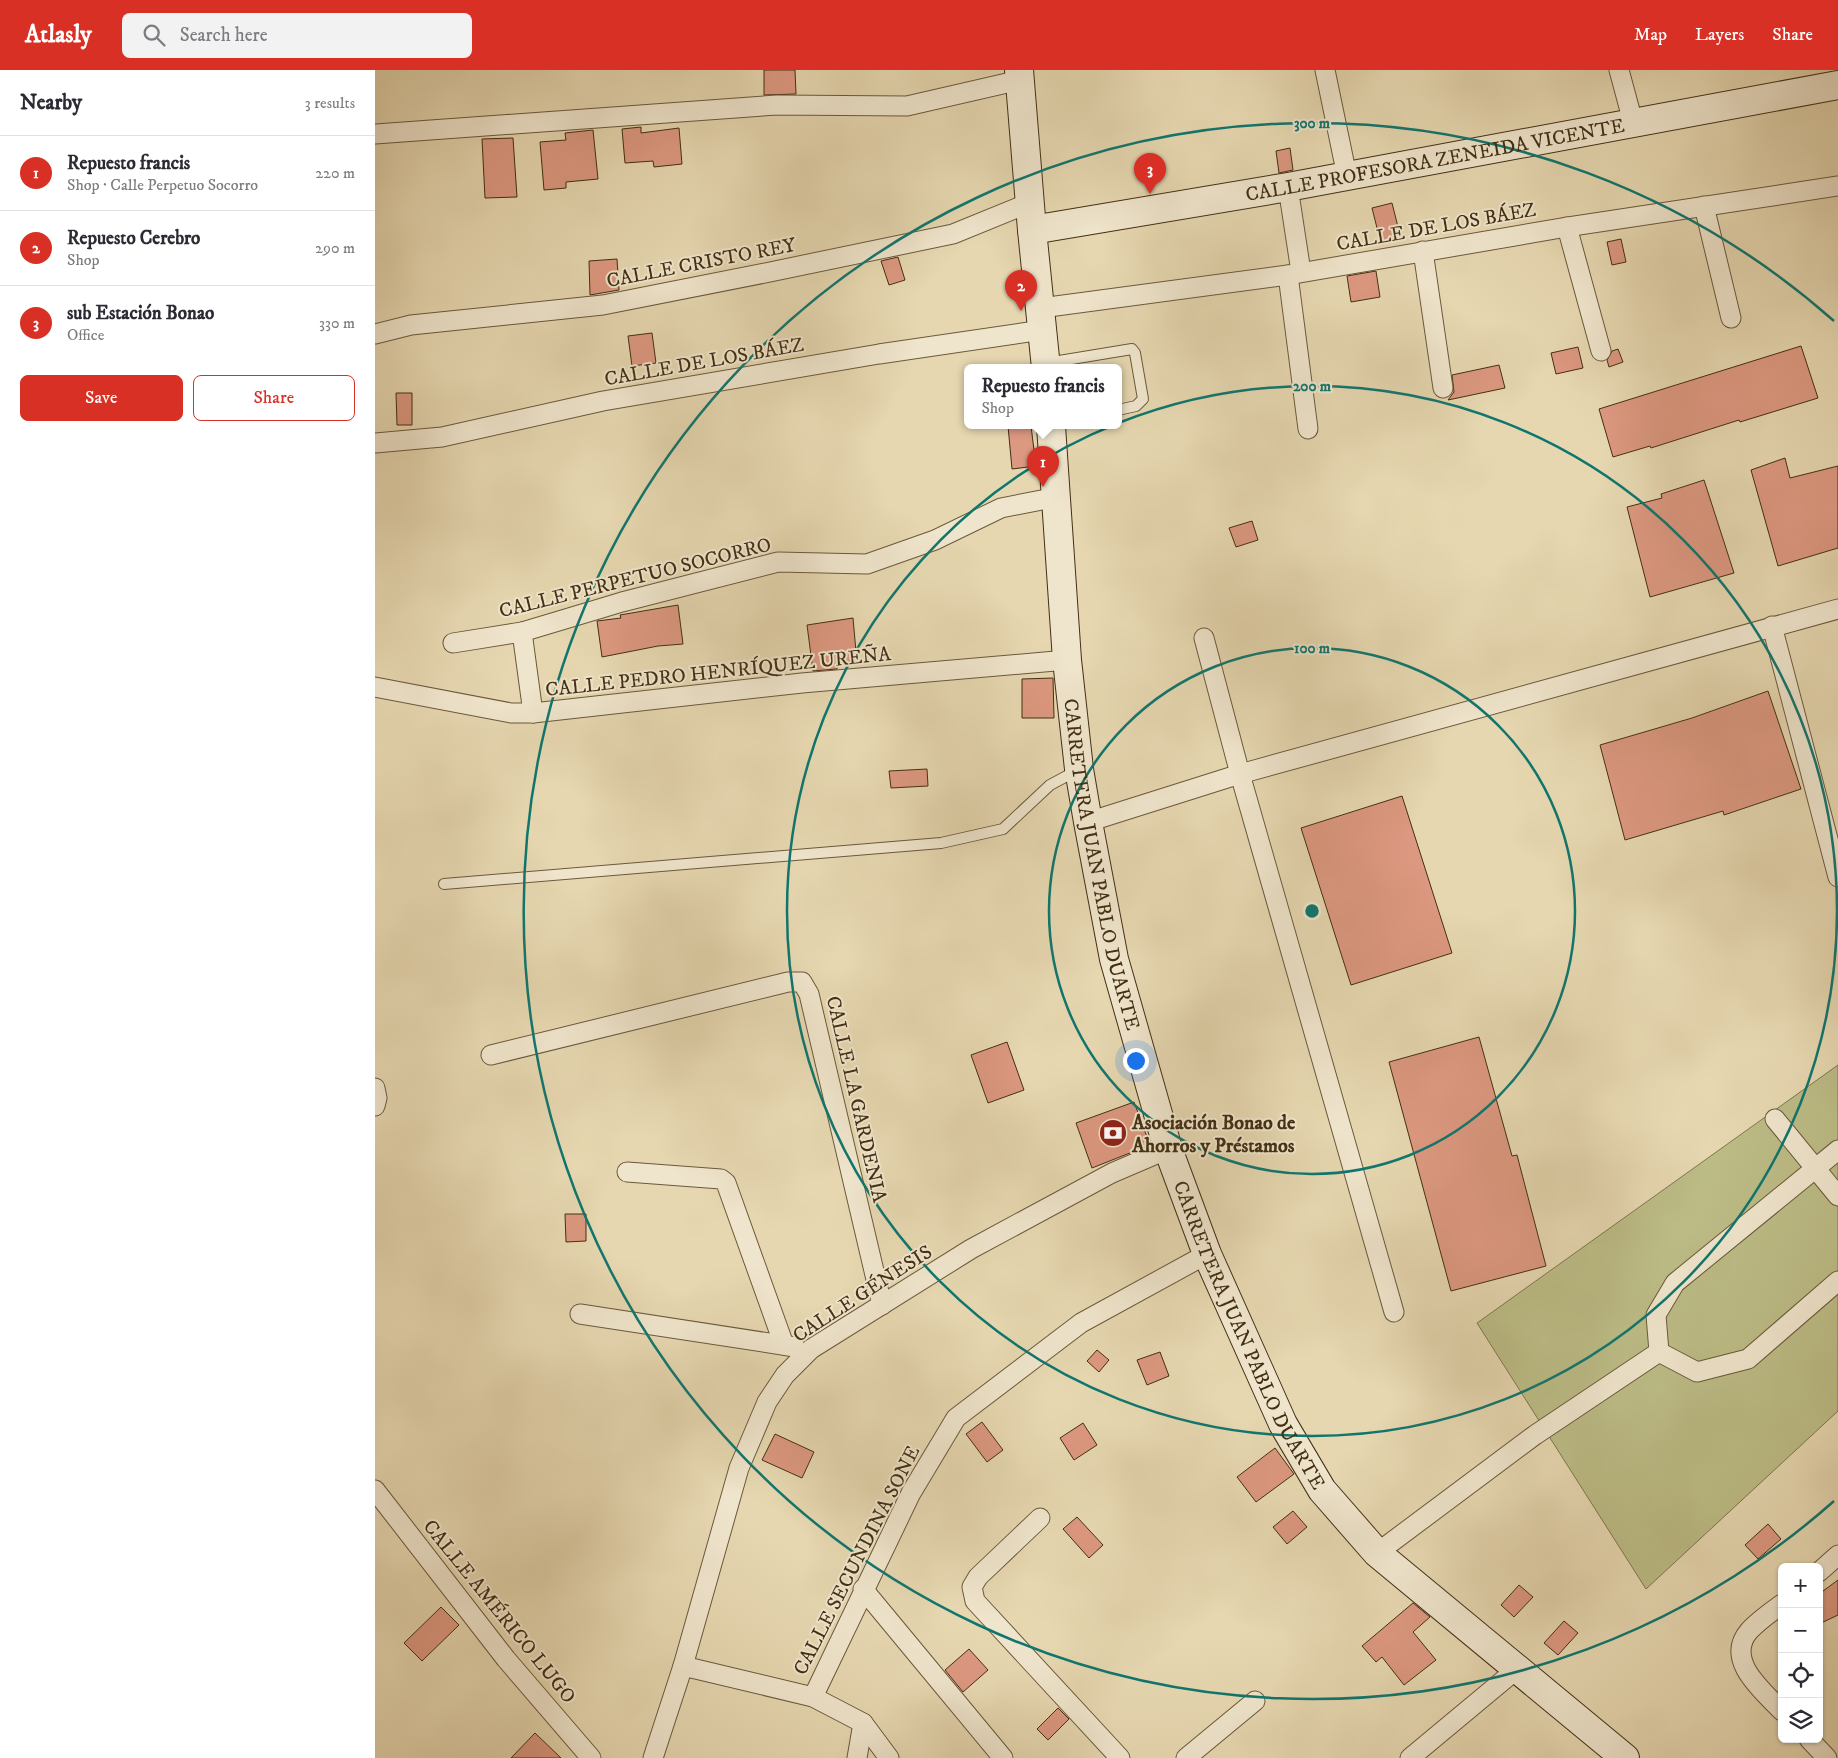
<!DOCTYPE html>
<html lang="en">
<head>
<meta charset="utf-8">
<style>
  body { margin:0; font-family:"IM FELL DW Pica",serif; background:#f2f2f3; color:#2b2b33 }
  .controls { position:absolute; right:15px; bottom:15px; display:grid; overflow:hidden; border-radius:8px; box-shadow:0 1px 4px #0004 }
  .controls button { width:45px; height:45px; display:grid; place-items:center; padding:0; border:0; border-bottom:1px solid #e1e1e2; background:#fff; color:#2b2b33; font:25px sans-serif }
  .you { position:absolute; left:760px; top:990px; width:18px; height:18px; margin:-12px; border:4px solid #fff; border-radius:50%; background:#1a73e8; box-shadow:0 0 0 8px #1a73e833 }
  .badge { display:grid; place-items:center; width:32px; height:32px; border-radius:50%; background:#d93025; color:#fff; font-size:16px; font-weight:700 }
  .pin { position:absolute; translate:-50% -41px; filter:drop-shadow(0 1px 2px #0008) }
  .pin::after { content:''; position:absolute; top:26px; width:18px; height:15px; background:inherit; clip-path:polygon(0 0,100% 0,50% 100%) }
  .popup { position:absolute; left:589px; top:294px; width:158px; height:65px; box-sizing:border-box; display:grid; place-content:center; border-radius:8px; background:#fff; filter:drop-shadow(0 1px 4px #0005); font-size:16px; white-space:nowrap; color:#7c7c81 }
  .popup b { font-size:19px; color:#2b2b33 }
  .popup::after { content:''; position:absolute; left:50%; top:100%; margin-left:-10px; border:10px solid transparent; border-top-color:#fff }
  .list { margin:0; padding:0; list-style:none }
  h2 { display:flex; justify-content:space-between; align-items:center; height:65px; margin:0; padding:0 20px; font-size:21px }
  h2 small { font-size:16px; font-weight:400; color:#7c7c81 }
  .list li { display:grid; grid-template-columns:32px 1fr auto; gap:15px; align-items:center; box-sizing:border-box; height:75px; padding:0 20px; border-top:1px solid #e1e1e2 }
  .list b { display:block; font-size:19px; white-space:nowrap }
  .list p { margin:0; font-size:16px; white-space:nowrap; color:#7c7c81 }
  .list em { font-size:16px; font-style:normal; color:#7c7c81 }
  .actions { display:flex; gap:10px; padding:15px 20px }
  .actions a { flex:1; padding:11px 0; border:1px solid #d93025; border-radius:8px; text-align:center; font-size:18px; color:#d93025 }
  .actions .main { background:#d93025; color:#fff }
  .icon { flex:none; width:28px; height:28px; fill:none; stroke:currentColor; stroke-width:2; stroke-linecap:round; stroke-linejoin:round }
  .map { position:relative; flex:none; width:1463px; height:1688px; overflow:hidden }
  header { display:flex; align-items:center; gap:30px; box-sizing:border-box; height:70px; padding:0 25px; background:#d93025; color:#fff }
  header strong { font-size:24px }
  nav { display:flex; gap:28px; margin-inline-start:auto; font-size:18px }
  .search { width:350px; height:45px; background:#f2f2f3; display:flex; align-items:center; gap:12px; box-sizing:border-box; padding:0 18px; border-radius:8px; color:#7c7c81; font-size:19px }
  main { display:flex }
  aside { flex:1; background:#fff }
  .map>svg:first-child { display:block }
</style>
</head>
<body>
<header>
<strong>Atlasly</strong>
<div class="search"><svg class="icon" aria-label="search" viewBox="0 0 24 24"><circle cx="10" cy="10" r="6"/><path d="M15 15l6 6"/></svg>Search here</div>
<nav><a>Map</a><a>Layers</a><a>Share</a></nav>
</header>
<main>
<aside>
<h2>Nearby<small>3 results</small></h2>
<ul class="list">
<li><span class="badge">1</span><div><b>Repuesto francis</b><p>Shop · Calle Perpetuo Socorro</p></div><em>220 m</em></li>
<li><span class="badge">2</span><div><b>Repuesto Cerebro</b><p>Shop</p></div><em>290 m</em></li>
<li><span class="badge">3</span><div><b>sub Estación Bonao</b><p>Office</p></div><em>330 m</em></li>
</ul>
<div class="actions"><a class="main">Save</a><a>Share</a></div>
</aside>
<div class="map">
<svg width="1463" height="1688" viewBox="0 0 1463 1688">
  <rect width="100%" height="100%" fill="#e6d7b0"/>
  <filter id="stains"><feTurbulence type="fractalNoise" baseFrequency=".004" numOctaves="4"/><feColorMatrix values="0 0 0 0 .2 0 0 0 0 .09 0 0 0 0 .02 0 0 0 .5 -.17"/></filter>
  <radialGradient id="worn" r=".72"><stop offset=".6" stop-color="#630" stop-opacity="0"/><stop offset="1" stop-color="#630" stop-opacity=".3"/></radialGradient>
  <path fill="#bcbc86" stroke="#7f764d" d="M1463 995V1341L1271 1519 1102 1253Z"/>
  <g fill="#dc9880" stroke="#422f14">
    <path d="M389 0H420L421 24 389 25Z"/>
    <path d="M266 57V63L304 58 307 94 279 97 278 91 250 93 247 59Z"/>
    <path d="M218 60 223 109 191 112V118L169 120 165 72 191 70 190 63Z"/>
    <path d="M138 68 142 127 110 128 107 69Z"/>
    <path d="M915 78 918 100 904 103 901 81Z"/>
    <path d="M1017 133 1026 169 1006 174 997 138Z"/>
    <path d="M1246 169 1251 192 1237 195 1232 172Z"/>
    <path d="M523 187 530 210 514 215 506 191Z"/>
    <path d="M242 189 244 220 215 225 214 191Z"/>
    <path d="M1001 201 1005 227 976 232 972 206Z"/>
    <path d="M277 263 281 293 257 296 253 266Z"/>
    <path d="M1426 276 1443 328 1365 352 1364 350 1276 378 1275 376 1238 387 1224 339Z"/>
    <path d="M1203 277 1208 298 1181 304 1176 283Z"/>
    <path d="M1243 279 1248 292 1234 297 1232 290 1237 281Z"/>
    <path d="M1124 295 1130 318 1073 330 1079 322 1077 305Z"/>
    <path d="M21 323H37V355H22Z"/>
    <path d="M633 356H656L661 396 637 399Z"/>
    <path d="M1410 388 1415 408 1463 396V478L1403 496 1376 400Z"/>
    <path d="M1329 410 1359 503 1275 527 1252 437 1287 428 1286 424Z"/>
    <path d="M877 451 883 470 861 477 854 458Z"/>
    <path d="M303 535 308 574 283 576 227 587 222 551 246 548 245 545Z"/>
    <path d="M478 548 482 593 462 595V599L438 601 432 555Z"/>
    <path d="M678 608 679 648H647V609Z"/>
    <path d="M1393 621 1426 719 1349 745 1348 741 1250 770 1225 675 1317 648Z"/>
    <path d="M552 699 553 716 516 718 514 701Z"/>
    <path d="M1027 726 1077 883 976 915 926 758Z"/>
    <path d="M1104 967 1137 1086 1142 1085 1171 1196 1076 1221 1014 992Z"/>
    <path d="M632 972 649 1020 613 1033 596 985Z"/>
    <path d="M759 1032 775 1075 717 1098 701 1053Z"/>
    <path d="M190 1144H211V1171L191 1172Z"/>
    <path d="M722 1280 734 1290 724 1302 712 1291Z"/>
    <path d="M785 1282 794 1306 772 1315 762 1290Z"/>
    <path d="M607 1352 628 1380 612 1392 591 1364Z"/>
    <path d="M708 1353 722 1375 699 1390 685 1368Z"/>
    <path d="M400 1364 439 1382 427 1408 387 1390Z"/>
    <path d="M900 1378 919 1404 881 1432 862 1407Z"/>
    <path d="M918 1441 932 1457 912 1474 898 1457Z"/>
    <path d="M702 1447 728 1475 714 1488 688 1459Z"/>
    <path d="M1393 1454 1406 1469 1383 1489 1370 1475Z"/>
    <path d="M1463 1510V1545L1444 1554V1524Z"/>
    <path d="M1144 1515 1158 1527 1139 1547 1126 1535Z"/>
    <path d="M1038 1533 1055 1547 1038 1562 1061 1590 1029 1615 1007 1587 1001 1592 987 1576Z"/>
    <path d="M66 1537 84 1555 47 1591 29 1573Z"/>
    <path d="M1189 1551 1203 1563 1183 1585 1169 1573Z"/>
    <path d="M594 1579 613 1600 588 1622 570 1600Z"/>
    <path d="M683 1638 694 1649 673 1670 662 1659Z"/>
    <path d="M160 1663 186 1688H136Z"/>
  </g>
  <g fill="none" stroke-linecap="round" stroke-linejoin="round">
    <defs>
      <g id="lane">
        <path d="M672 293 757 279 760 283 768 329 761 336 743 340"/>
        <path d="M69 814 566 773 628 759 675 715 703 700"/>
      </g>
      <g id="street">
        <path d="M950 0 972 106"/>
        <path d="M1244 0 1258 52"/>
        <path d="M0 64 402 35 532 36 645 10"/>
        <path d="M913 117 926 202"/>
        <path d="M1329 136 1356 248"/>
        <path d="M1192 157 1226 281"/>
        <path d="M1048 181 1068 318"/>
        <path d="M913 205 933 359"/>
        <path d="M666 238 913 205 1192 157 1463 116"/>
        <path d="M0 264 36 255 228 235 395 202 578 164 654 133"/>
        <path d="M0 373 67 367 228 331 504 284 667 260"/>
        <path d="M1397 556 1463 807"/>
        <path d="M147 562 158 643"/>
        <path d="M829 568 865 704 1019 1242"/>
        <path d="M78 573 147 562 247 532 403 492 492 494 560 470 626 438 682 427"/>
        <path d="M0 617 136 643H158L427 613 692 590"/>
        <path d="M713 752 865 704 1463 539"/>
        <path d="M116 985 413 912H427L434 924 507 1235"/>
        <path d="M0 1018 2 1028 0 1036"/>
        <path d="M1400 1049 1463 1126"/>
        <path d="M252 1102 346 1109 351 1113 409 1275"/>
        <path d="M205 1244 420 1277"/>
        <path d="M1284 1282 1281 1245 1300 1213 1463 1080"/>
        <path d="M0 1420 131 1589 216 1688"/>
        <path d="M665 1448 603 1507 597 1517 600 1531 745 1688"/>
        <path d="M1002 1483 1160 1365 1284 1282 1322 1302 1373 1289 1463 1211"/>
        <path d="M1444 1502 1463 1485"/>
        <path d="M488 1519 628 1688"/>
        <path d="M1407 1534C1396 1542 1383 1551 1374 1561 1349 1590 1388 1621 1407 1641"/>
        <path d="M308 1596 438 1627 488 1653 514 1688"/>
        <path d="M438 1627 536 1423 581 1348 706 1253 832 1184"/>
        <path d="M1434 1669 1452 1688"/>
        <path d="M278 1688 308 1596 364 1398 392 1332 410 1305 436 1279 596 1179 737 1103 793 1079"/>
        <path d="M482 1688 488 1653"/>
        <path d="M811 1688 880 1631"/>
        <path d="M1035 1688 1142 1599"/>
      </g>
      <g id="secondary">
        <path d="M644 0 657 160 671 298"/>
        <path id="s1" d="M657 160 913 117 1463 15"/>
        <path id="s2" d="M676 356 692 590 704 699 713 752 739 889 793 1079 832 1184 908 1354 947 1420 1002 1483 1250 1688"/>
      </g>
    </defs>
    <use href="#lane" stroke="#6b593b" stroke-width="12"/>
    <use href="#street" stroke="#6b593b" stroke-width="21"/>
    <use href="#secondary" stroke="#422f14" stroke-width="30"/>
    <use href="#lane" stroke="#efe5cc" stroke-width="10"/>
    <use href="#street" stroke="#efe5cc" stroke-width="19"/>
    <use href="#secondary" stroke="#efe5cc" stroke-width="28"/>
  </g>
  <g fill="none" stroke="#0f766e" stroke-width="2.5">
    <circle cx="937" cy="841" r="263"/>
    <circle cx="937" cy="841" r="525"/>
    <path d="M1459 1431A788 788 0 1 1 1459 251"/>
  </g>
  <defs>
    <symbol id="bank-disc" viewBox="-11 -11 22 22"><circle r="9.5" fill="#8f2418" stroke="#efe5cc"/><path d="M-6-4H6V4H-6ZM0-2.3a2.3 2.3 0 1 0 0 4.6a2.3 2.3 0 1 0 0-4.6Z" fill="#fff"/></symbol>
  </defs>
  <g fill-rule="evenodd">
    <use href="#bank-disc" x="722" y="1047" width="32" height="32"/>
  </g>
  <g text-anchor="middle" stroke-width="4" stroke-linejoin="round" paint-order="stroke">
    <g font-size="20" fill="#422f14" stroke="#efe5cc">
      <text dy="7" stroke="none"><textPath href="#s1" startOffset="409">CALLE PROFESORA ZENEIDA VICENTE</textPath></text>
      <text transform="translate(1061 156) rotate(-10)" y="7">CALLE DE LOS BÁEZ</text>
      <text transform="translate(326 192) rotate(-11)" y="7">CALLE CRISTO REY</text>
      <text transform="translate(329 291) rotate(-10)" y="7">CALLE DE LOS BÁEZ</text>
      <text transform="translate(260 507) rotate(-14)" y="7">CALLE PERPETUO SOCORRO</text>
      <text transform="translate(343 601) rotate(-6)" y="7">CALLE PEDRO HENRÍQUEZ UREÑA</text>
      <text dy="7" stroke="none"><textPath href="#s2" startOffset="442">CARRETERA JUAN PABLO DUARTE</textPath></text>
      <text transform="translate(482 1029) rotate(77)" y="7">CALLE LA GARDENIA</text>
      <text transform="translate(487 1223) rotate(-33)" y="7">CALLE GÉNESIS</text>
      <text dy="7" stroke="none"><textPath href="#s2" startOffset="938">CARRETERA JUAN PABLO DUARTE</textPath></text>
      <text transform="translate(481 1490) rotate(-63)" y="7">CALLE SECUNDINA SONE</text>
      <text transform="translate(125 1541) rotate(51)" y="7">CALLE AMÉRICO LUGO</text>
    </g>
    <g font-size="20" font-weight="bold" fill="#422f14" stroke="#efe5cc" text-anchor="start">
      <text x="757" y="1059">Asociación Bonao de<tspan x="757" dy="23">Ahorros y Préstamos</tspan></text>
    </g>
  </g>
  <circle cx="937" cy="841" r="8" fill="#0f766e" stroke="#efe5cc" stroke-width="2.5"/>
  <g font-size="15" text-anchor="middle" font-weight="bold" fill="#0f766e" stroke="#efe5cc" stroke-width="4" stroke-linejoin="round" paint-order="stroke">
    <text x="937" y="58">300 m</text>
    <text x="937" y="321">200 m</text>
    <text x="937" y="583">100 m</text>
  </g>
  <rect width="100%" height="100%" filter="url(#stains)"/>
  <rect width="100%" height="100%" fill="url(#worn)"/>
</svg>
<div class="controls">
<button>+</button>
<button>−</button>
<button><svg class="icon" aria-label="locate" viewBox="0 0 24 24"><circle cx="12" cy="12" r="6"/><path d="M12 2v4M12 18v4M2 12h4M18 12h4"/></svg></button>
<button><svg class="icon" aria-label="layers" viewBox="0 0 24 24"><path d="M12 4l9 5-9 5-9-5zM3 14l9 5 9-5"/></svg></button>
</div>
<div class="you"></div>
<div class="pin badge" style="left:668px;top:417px">1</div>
<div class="popup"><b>Repuesto francis</b>Shop</div>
<div class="pin badge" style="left:646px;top:241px">2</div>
<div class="pin badge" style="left:775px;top:124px">3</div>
</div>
</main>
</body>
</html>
